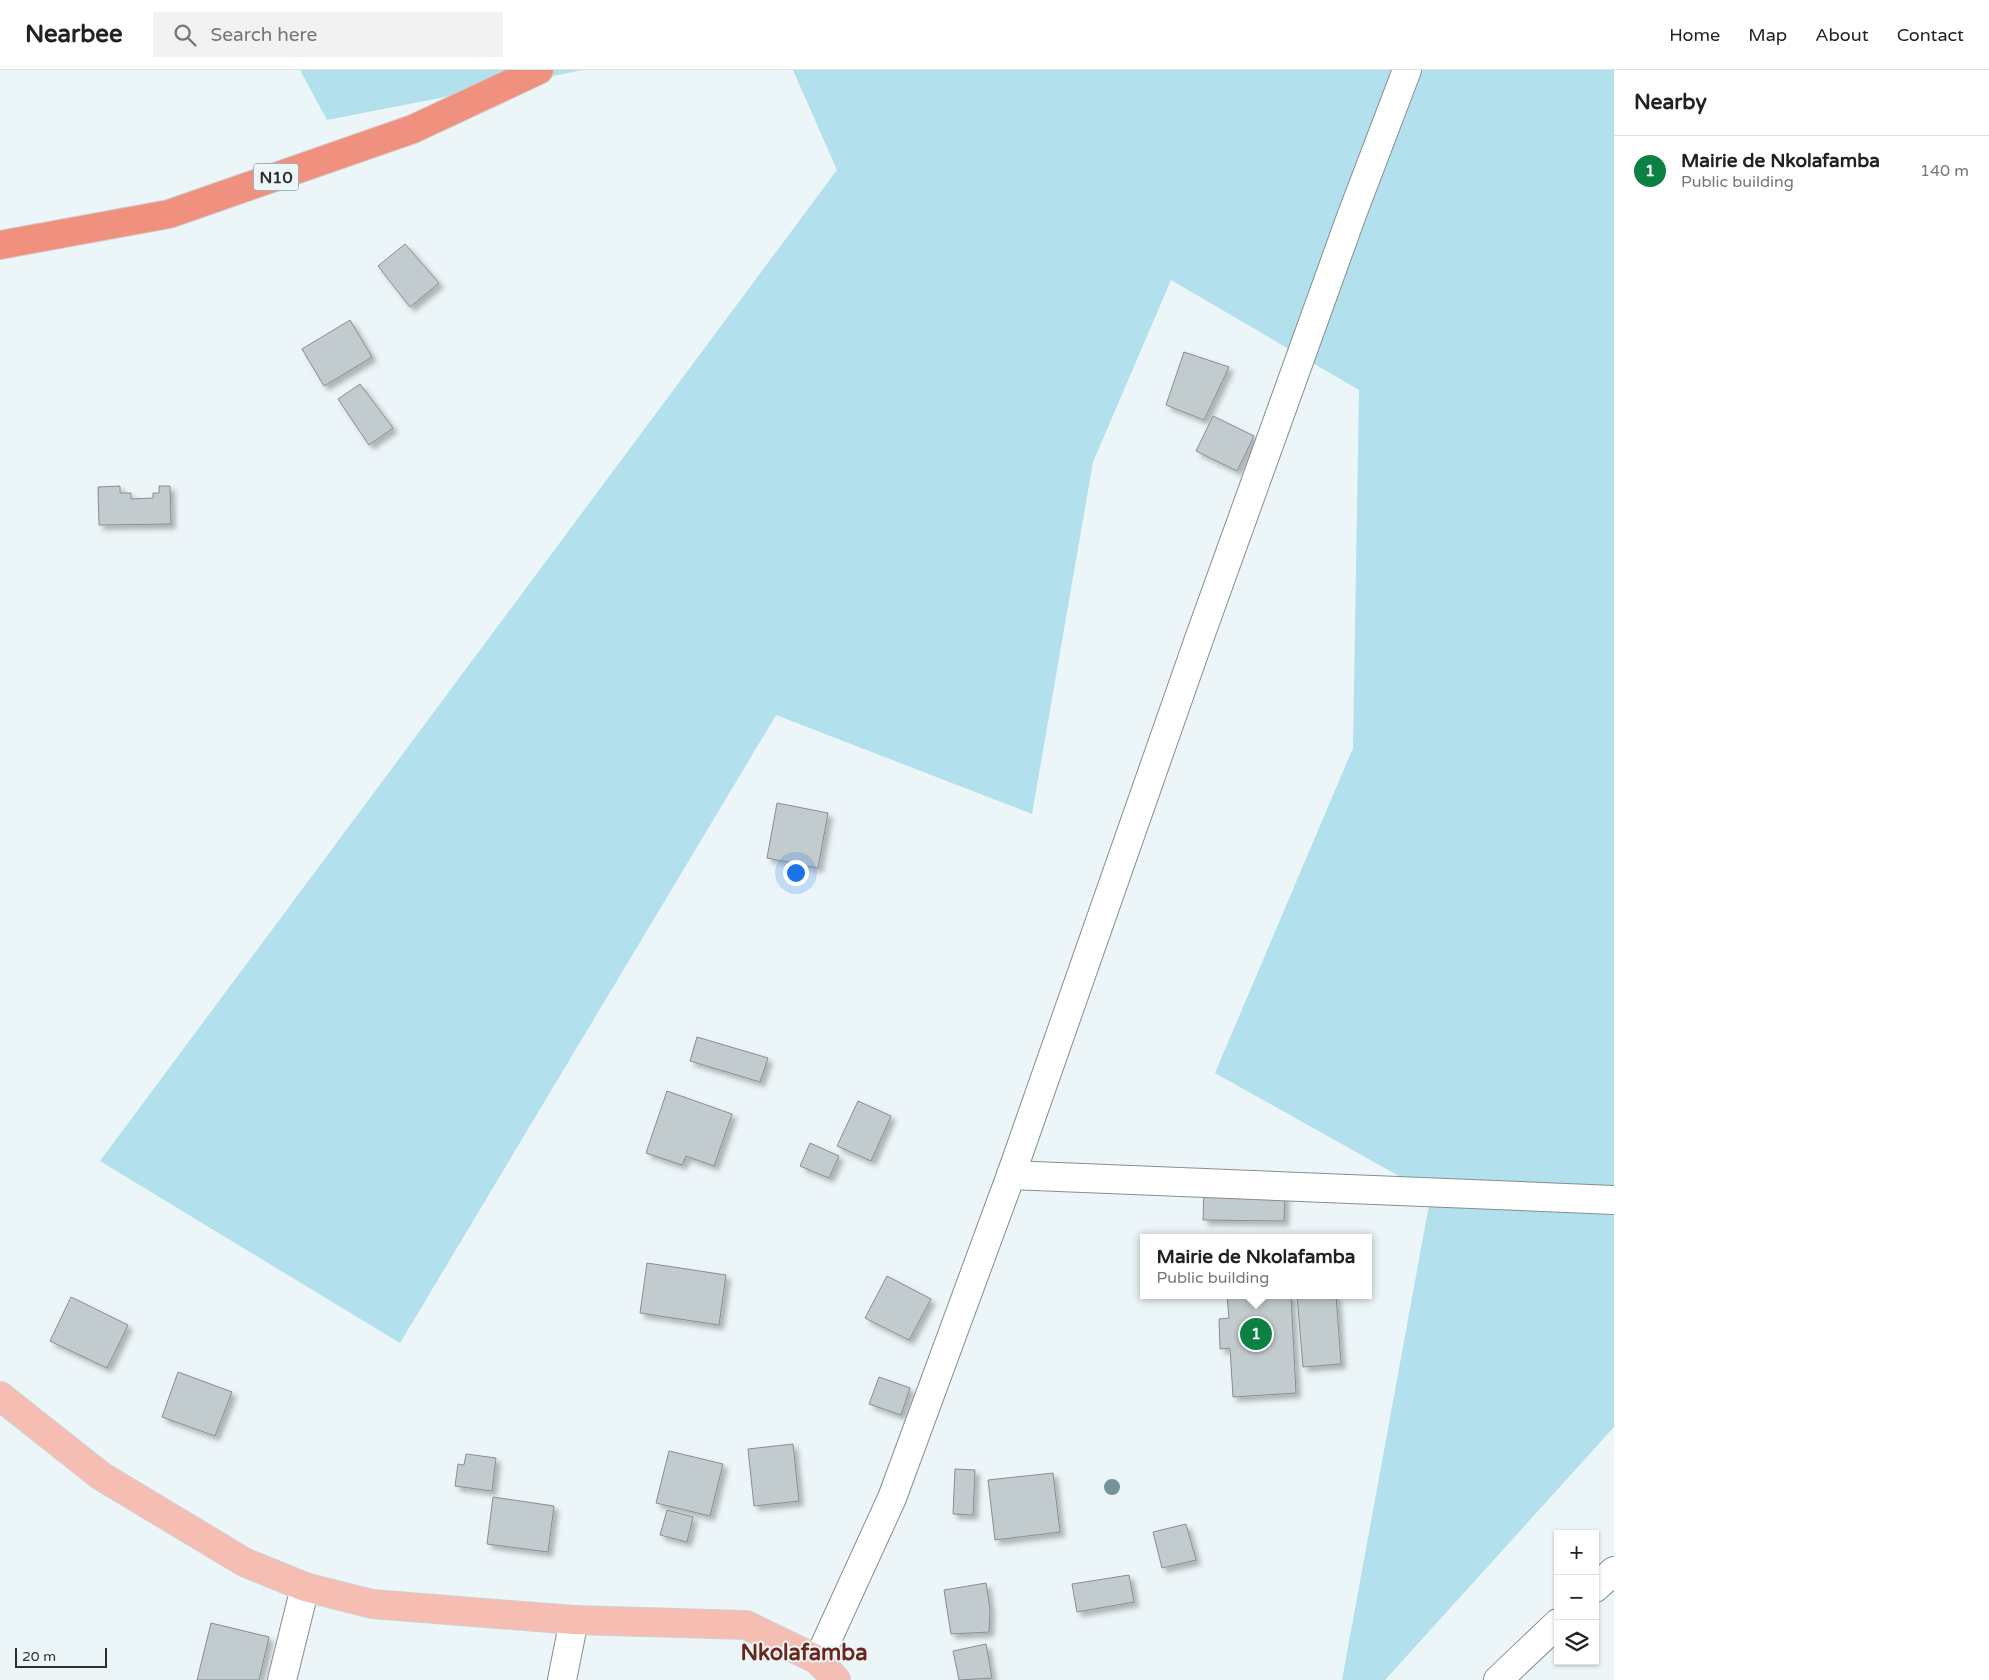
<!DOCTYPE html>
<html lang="en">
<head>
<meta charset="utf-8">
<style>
  body { margin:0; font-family:"Varela Round",sans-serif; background:#f2f2f2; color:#222 }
  .controls { position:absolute; right:15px; bottom:15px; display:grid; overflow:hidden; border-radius:0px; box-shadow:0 1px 4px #0004 }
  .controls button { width:45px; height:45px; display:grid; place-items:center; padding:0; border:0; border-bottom:1px solid #e0e0e0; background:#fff; color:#222; font:25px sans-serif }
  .scale { position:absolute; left:15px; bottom:12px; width:92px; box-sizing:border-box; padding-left:5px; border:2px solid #2c3030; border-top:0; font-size:14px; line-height:18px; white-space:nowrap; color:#2c3030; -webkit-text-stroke:4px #ecf5f8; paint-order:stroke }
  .you { position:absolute; left:795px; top:802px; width:18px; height:18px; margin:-12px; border:4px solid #fff; border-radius:50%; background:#1a73e8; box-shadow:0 0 0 8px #1a73e833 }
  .badge { display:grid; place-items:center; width:32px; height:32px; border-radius:50%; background:#0b8043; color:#fff; font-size:16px; font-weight:700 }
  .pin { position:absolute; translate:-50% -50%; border:2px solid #fff; box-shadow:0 1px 5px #0006 }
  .popup { position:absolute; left:1140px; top:1164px; width:232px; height:65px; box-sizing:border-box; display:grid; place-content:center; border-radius:0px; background:#fff; filter:drop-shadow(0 1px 4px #0005); font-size:16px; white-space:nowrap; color:#767676 }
  .popup b { font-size:19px; color:#222 }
  .popup::after { content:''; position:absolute; left:50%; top:100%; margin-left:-10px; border:10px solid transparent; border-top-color:#fff }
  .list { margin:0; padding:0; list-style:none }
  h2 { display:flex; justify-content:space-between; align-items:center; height:65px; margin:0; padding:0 20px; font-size:21px }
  h2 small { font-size:16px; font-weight:400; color:#767676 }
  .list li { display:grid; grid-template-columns:32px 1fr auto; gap:15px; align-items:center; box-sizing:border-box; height:70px; padding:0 20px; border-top:1px solid #e0e0e0 }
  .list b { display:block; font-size:19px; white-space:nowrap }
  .list p { margin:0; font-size:16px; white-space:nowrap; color:#767676 }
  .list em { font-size:16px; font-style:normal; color:#767676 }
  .icon { flex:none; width:28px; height:28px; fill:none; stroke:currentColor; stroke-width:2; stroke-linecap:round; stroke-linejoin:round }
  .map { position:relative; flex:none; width:1614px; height:1610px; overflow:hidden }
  header { display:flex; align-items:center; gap:30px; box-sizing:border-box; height:70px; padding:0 25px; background:#fff; border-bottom:1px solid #e0e0e0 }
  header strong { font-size:24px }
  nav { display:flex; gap:28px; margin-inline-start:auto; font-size:18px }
  .search { width:350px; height:45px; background:#f2f2f2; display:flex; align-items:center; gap:12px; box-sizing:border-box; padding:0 18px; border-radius:0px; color:#767676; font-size:19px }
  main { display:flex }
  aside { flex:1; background:#fff }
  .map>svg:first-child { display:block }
</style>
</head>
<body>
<header>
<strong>Nearbee</strong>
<div class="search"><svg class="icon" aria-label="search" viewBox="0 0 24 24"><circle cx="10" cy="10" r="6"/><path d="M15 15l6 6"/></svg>Search here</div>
<nav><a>Home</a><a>Map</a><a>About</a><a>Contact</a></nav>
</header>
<main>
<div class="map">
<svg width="1614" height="1610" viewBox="0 0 1614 1610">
  <defs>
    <filter id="shadow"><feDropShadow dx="4.5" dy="4.5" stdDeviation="2.5" flood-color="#0004"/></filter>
  </defs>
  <rect width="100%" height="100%" fill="#ecf5f8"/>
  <g fill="#b2e0ec">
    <path d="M300 0H583L327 50Z"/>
    <path d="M793 0H1614V1357L1385 1610H1342L1431 1124 1215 1003 1353 678 1359 320 1171 210 1093 392 1032 744 776 645 400 1273 100 1091 837 100Z"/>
  </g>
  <g fill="#c2cbcd" stroke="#878f92" filter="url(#shadow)">
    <path d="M405 174 439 213 410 237 378 196Z"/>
    <path d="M350 250 372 287 324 316 302 279Z"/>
    <path d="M1184 282 1229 297 1204 350 1166 335Z"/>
    <path d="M360 314 393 358 369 375 338 329Z"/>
    <path d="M1213 346 1254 366 1237 401 1196 381Z"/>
    <path d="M120 416V423H131V429L153 428V423H159V416H170L171 454 99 455 98 417Z"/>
    <path d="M777 733 828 743 818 798 767 788Z"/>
    <path d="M697 967 768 988 760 1012 690 991Z"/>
    <path d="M667 1021 732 1044 714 1096 686 1086 682 1095 646 1083Z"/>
    <path d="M858 1031 891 1046 871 1091 837 1076Z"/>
    <path d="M810 1073 839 1086 829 1108 800 1096Z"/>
    <path d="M1204 1119 1285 1120 1284 1151 1203 1150Z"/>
    <path d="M647 1193 726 1205 719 1255 640 1243Z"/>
    <path d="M887 1206 931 1229 909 1270 865 1248Z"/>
    <path d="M1227 1225H1291L1296 1323 1233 1327 1230 1278 1220 1279 1219 1249 1229 1248Z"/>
    <path d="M1297 1225H1336L1341 1294 1303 1297Z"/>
    <path d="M71 1227 128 1255 107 1298 50 1271Z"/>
    <path d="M178 1302 232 1322 215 1366 162 1347Z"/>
    <path d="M879 1307 910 1318 901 1345 869 1334Z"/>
    <path d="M793 1374 799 1431 754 1436 748 1379Z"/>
    <path d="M669 1381 723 1394 710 1446 656 1433Z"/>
    <path d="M466 1384 496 1388 492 1421 455 1416 458 1394 464 1395Z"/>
    <path d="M955 1399 975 1400 973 1445 953 1444Z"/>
    <path d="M1053 1403 1060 1462 995 1470 988 1410Z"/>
    <path d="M493 1427 554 1436 548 1482 487 1474Z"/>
    <path d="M667 1440 693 1447 687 1472 660 1465Z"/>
    <path d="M1186 1454 1196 1490 1162 1498 1153 1462Z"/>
    <path d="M1129 1505 1134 1532 1077 1542 1072 1514Z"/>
    <path d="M986 1513 990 1539 989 1562 951 1564 944 1520Z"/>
    <path d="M211 1553 269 1567 259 1610H197Z"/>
    <path d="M986 1574 992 1608 959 1610 953 1581Z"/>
  </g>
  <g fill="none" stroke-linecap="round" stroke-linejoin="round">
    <defs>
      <g id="minor">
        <path d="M1011 1105 1614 1130"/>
        <path d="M1595 1518 1614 1501"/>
        <path d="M818 1590 892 1428 1011 1105 1199 569 1351 147 1407 0"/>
        <path d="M282 1610 305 1517"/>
        <path d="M562 1610 574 1550"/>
        <path d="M1498 1610 1558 1553"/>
      </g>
      <path id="major" d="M0 1326 101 1406 244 1492 305 1517 372 1534 574 1550 746 1555 818 1590 836 1610"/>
      <path id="highway" d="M0 175 169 144 413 59 539 0"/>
    </defs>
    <use href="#minor" stroke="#868e90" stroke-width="30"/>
    <use href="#major" stroke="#d1d1d1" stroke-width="30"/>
    <use href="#highway" stroke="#d1d1d1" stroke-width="30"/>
    <use href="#minor" stroke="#fff" stroke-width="28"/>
    <use href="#major" stroke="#f6bdb3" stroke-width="28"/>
    <use href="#highway" stroke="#f09180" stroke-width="28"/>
  </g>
  <circle fill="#77939a" cx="1112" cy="1417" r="8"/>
  <g text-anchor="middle" stroke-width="4" stroke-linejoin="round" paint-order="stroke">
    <rect fill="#ecf5f8" stroke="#666b6c" stroke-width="1" x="253.5" y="93.5" width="45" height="27" rx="4"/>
    <g font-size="16" font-weight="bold" fill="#2c3030">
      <text x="276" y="113">N10</text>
    </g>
    <g font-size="22" font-weight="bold" fill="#6b271c" stroke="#ecf5f8">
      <text x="804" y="1590">Nkolafamba</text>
    </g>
  </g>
</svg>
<div class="controls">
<button>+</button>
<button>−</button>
<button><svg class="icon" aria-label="layers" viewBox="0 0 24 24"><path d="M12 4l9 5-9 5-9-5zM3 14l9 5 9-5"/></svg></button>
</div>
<div class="scale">20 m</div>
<div class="you"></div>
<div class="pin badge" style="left:1256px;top:1264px">1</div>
<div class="popup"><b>Mairie de Nkolafamba</b>Public building</div>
</div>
<aside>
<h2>Nearby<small></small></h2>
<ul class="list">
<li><span class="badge">1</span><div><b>Mairie de Nkolafamba</b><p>Public building</p></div><em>140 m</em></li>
</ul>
</aside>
</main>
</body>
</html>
